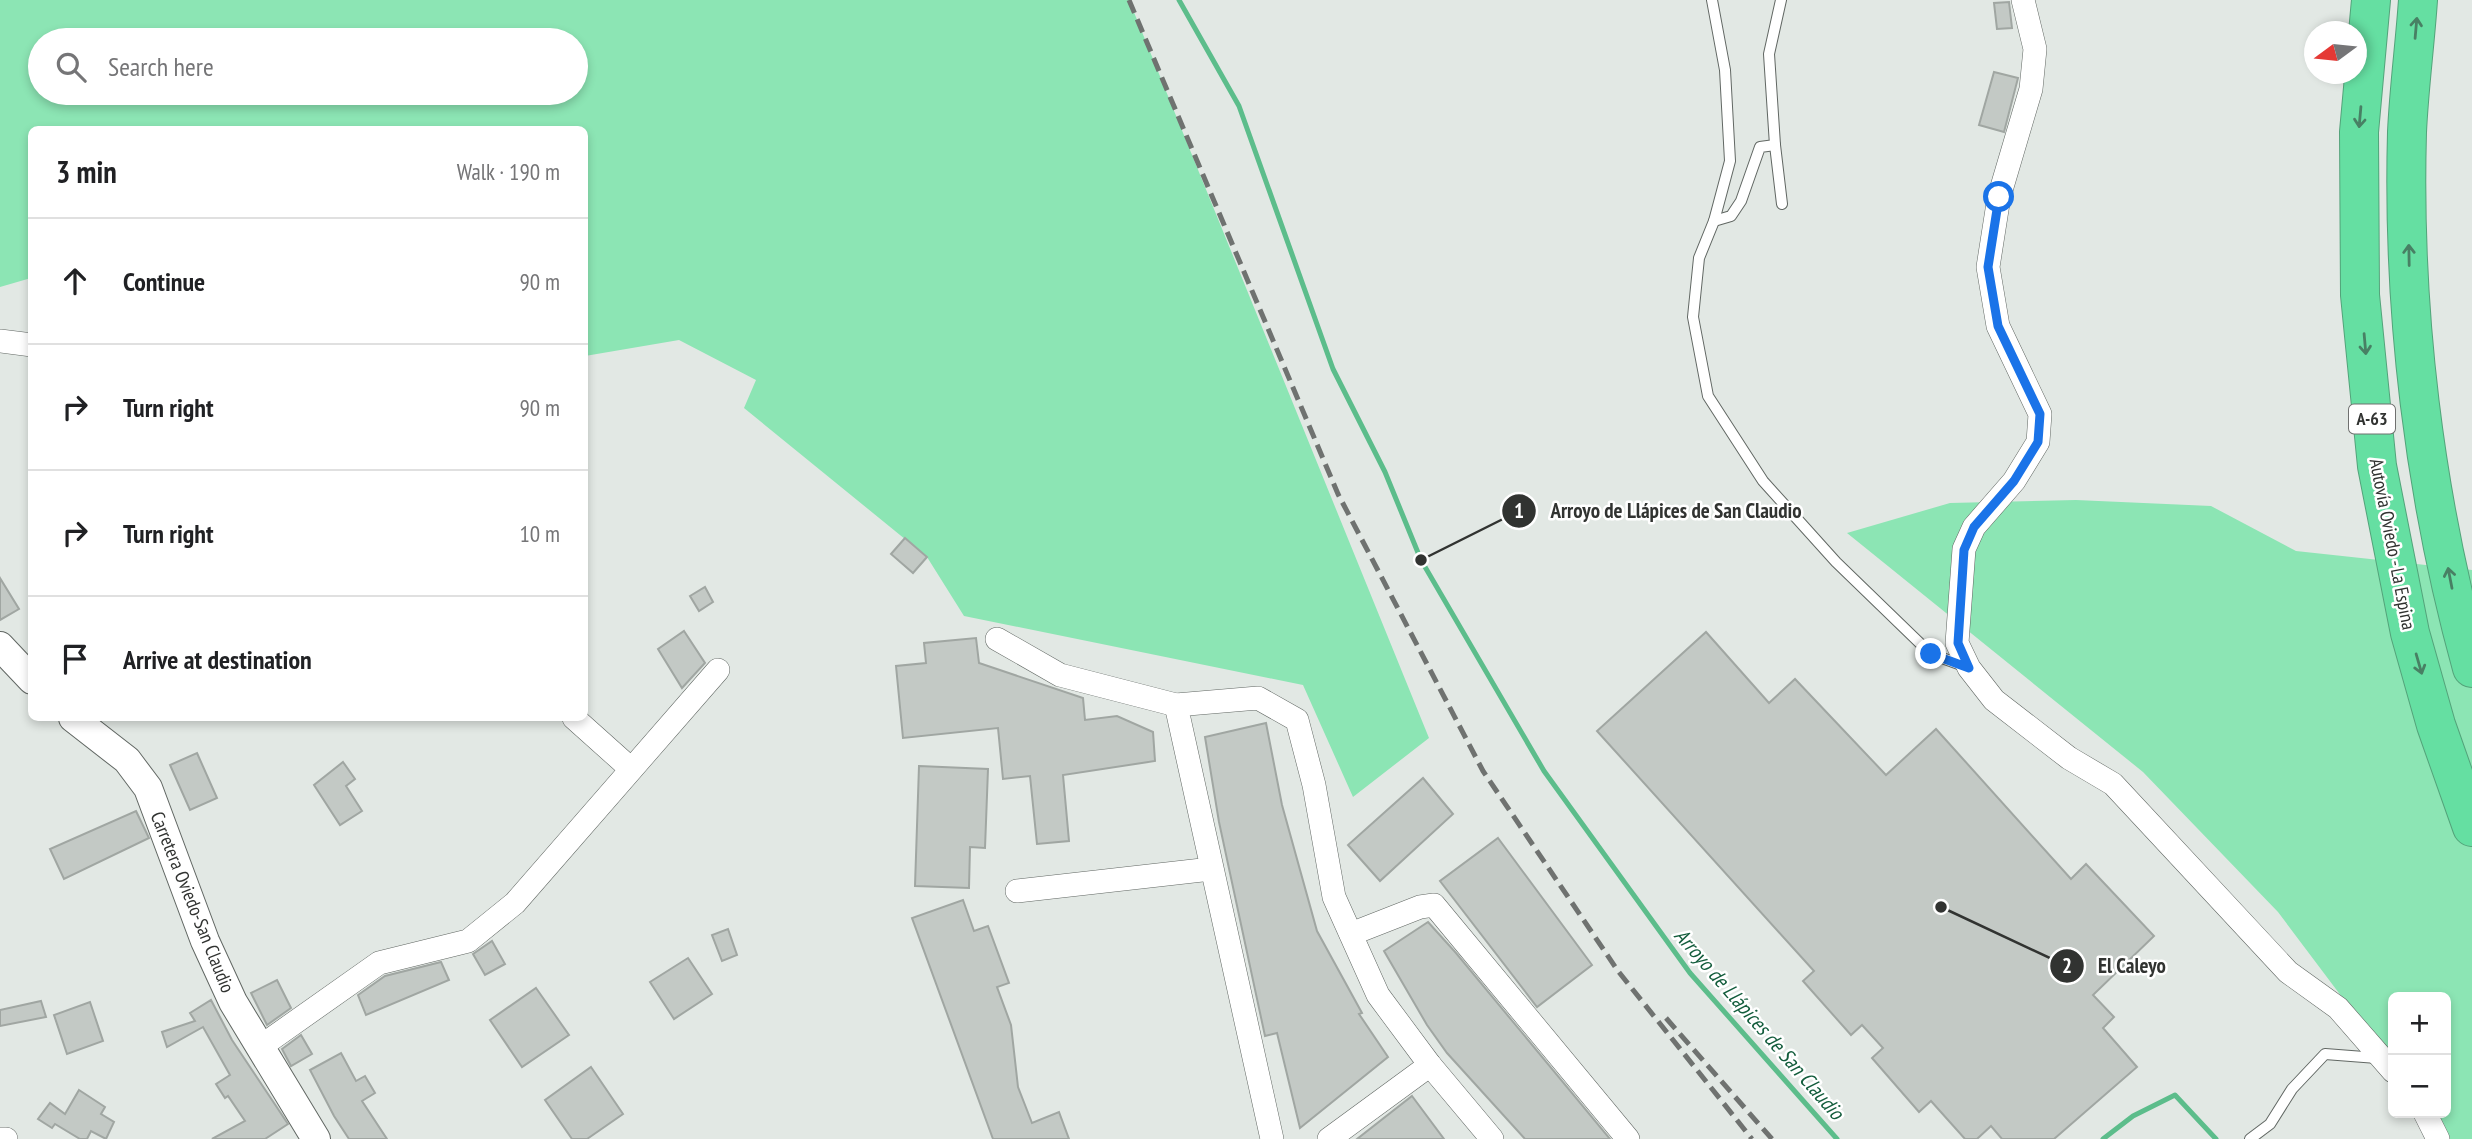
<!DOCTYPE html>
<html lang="en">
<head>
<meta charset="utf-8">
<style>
  body { margin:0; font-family:"PT Sans Narrow",sans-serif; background:#f6f6f6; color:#202124 }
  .controls { position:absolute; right:21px; bottom:21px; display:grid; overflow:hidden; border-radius:10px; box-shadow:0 4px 10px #0003 }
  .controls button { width:63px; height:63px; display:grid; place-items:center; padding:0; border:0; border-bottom:2px solid #e0e0e0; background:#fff; color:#202124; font:35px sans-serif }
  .compass { position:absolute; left:2304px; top:21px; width:63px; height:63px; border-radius:50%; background:#fff; box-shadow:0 4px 10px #0003; rotate:255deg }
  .stop { position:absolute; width:21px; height:21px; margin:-16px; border:5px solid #1a73e8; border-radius:50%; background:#fff }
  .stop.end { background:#1a73e8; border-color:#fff; box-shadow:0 2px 7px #0008 }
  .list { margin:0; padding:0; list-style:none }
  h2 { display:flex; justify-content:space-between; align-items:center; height:91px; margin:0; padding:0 28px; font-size:30px }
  h2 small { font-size:23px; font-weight:400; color:#757577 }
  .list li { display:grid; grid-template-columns:46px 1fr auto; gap:21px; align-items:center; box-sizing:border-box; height:126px; padding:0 28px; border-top:2px solid #e0e0e0 }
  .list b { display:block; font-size:26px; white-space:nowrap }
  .list em { font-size:23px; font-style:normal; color:#757577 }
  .icon { flex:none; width:38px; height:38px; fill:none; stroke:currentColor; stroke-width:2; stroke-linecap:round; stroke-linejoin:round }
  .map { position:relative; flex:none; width:2472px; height:1139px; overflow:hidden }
  .search { position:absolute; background:#fff; box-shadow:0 4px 10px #0003; left:28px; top:28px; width:560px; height:77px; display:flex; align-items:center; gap:18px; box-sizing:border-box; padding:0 24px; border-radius:38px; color:#757577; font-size:26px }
  .panel { position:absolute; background:#fff; box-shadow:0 4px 10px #0003; left:28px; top:126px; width:560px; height:595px; border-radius:10px }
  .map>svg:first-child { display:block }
</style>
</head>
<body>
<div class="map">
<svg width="2472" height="1139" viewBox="0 0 2472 1139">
  <rect width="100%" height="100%" fill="#e2e8e4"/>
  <g fill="#8ce5b4" fill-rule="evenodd">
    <path d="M0 0H1129L1429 738 1353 797 1303 685 964 616 927 557 744 408 756 380 679 340 585 356 584 130H32L31 278 0 287ZM40 40H576V93H40Z"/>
    <path d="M2076 500 2211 506 2296 551 2472 570V1139H2449L2429 1113H2446V997H2393V1065L2278 912 2143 772 1847 533 1950 503Z"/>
  </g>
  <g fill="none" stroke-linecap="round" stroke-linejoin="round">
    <g stroke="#5cbd8b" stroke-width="5">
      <path d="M1179 0 1239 106 1333 369 1385 472 1421 560 1544 771 1690 973 1837 1139"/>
      <path d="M2103 1139 2133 1116 2175 1095 2216 1139"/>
    </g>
  </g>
  <g fill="#c3c9c5" stroke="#a0a6a2" stroke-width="2">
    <path d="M2009 2 2012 28 1997 29 1994 3Z"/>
    <path d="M1994 72 2018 78 2004 132 1979 125Z"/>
    <path d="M905 538 927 557 913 573 891 554Z"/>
    <path d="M0 578 19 609 0 620Z"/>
    <path d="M705 587 713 602 699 611 690 596Z"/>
    <path d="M684 631 705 663 682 688 658 649Z"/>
    <path d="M1706 632 1769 703 1795 679 1886 775 1936 729 2071 879 2086 864 2154 936 2093 995 2114 1017 2103 1028 2137 1067 2054 1139H2002L1991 1126 1977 1139H1965L1931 1101 1919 1112 1872 1058 1883 1048 1862 1025 1851 1035 1803 981 1814 971 1597 731Z"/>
    <path d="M976 638 979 663 1083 698 1085 720 1117 716 1153 732 1155 761 1063 775 1069 841 1037 844 1030 776 1003 779 998 728 903 738 896 666 926 663 924 643Z"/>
    <path d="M1266 723 1282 805 1317 931 1362 1013 1359 1014 1388 1057 1300 1128 1277 1033 1265 1036 1219 822 1205 737Z"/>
    <path d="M197 753 217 798 190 810 170 765Z"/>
    <path d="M343 762 355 779 346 786 362 811 340 825 314 785Z"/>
    <path d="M919 766 988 769 985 848 970 847 969 888 915 886Z"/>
    <path d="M1423 778 1453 814 1380 881 1348 845Z"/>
    <path d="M136 811 149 838 64 879 50 849Z"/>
    <path d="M1498 838 1592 965 1537 1007 1440 881Z"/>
    <path d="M963 900 974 931 988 926 1009 983 997 987 1011 1025 1018 1087 1032 1123 1059 1112 1069 1139H993L912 918Z"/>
    <path d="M1428 922 1456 953 1610 1139H1525L1447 1053 1427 1025 1384 951Z"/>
    <path d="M728 929 737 955 722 961 712 935Z"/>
    <path d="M492 941 505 964 485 975 473 954Z"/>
    <path d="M688 958 712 994 674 1019 650 982Z"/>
    <path d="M441 962 449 980 366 1015 358 995 385 976Z"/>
    <path d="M277 980 291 1008 267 1025 251 993Z"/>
    <path d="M536 988 569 1035 522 1067 490 1020Z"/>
    <path d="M211 1000 232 1040 288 1124 265 1139H212L245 1121 228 1096 225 1098 216 1084 230 1075 203 1027 167 1047 162 1032 195 1021 190 1013Z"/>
    <path d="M41 1001 46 1017 0 1026V1010Z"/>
    <path d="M90 1002 103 1041 67 1054 54 1015Z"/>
    <path d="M301 1035 312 1054 291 1066 282 1049Z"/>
    <path d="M341 1053 356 1081 365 1076 375 1093 362 1101 387 1139H349L334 1116 310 1070Z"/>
    <path d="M591 1067 623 1114 587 1139H572L545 1100Z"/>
    <path d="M79 1090 105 1107 101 1114 114 1122 106 1139 91 1131 87 1139H80L55 1124 52 1128 38 1119 50 1103 65 1114Z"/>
    <path d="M1412 1096 1444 1139H1357Z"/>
  </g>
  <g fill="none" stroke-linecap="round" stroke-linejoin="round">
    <defs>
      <g id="service">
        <path d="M1712 0 1725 70 1730 161 1714 221 1699 258 1693 317 1708 396 1763 481 1836 562 1931 654 1967 667"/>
        <path d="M1775 145 1782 204"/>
        <path d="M1714 221 1731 216 1741 201 1760 147 1775 145 1769 54 1781 0"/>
        <path d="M2250 1139 2270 1124 2292 1089 2325 1054 2377 1058"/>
      </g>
      <g id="minor">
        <path d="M2023 0 2035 49 2031 89 1999 197 1988 267 1998 326 2040 414 2038 442 2014 481 1974 527 1964 549 1957 643 1969 668 1994 700 2069 758 2113 784 2288 972 2338 1008 2393 1071"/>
        <path d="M0 341 32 345"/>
        <path d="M997 639 1060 675 1176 705"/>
        <path d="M574 718 631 769"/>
        <path d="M1017 891 1211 869"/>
        <path d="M1351 934 1420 907 1434 905 1628 1139"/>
        <path d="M260 1047 379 963 468 941 515 903 718 670"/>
        <path d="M2425 1113 2438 1139"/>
        <path d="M0 1139H6"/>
        <path d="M1272 1139 1176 705 1258 698 1297 720 1314 785 1334 897 1378 995 1430 1065 1492 1139"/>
        <path d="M1329 1139 1430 1065"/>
      </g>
      <g id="tertiary">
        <path d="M0 646 32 680"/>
        <path d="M73 718 127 760 148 788 205 941 233 1002 316 1139"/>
      </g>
      <g id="motorway">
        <path d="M2371 0 2359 132 2360 295 2377 466 2410 633 2436 725 2472 827"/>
        <path d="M2418 0C2415 44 2409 88 2407 132 2402 311 2424 495 2472 668"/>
      </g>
    </defs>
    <use href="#service" stroke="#616763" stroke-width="12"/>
    <use href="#minor" stroke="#616763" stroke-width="24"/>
    <use href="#tertiary" stroke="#616763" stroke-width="30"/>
    <use href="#motorway" stroke="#53a37a" stroke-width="40"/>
    <use href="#service" stroke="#fff" stroke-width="10"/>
    <use href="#minor" stroke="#fff" stroke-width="23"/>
    <use href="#tertiary" stroke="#fff" stroke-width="28"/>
    <use href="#motorway" stroke="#65dfa2" stroke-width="38"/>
    <g stroke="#6f7270" stroke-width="5" stroke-dasharray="14 7" stroke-linecap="butt">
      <path d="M1129 0 1338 494 1483 771 1618 971 1752 1139"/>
      <path d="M1666 1018 1772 1139"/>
    </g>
  </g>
  <defs><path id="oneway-shaft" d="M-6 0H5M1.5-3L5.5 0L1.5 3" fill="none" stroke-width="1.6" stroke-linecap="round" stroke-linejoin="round" transform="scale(1.75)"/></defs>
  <g stroke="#488064">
    <use href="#oneway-shaft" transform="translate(2416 28) rotate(-85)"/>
    <use href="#oneway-shaft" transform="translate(2360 117) rotate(95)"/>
    <use href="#oneway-shaft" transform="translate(2409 255) rotate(-91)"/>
    <use href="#oneway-shaft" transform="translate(2365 344) rotate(85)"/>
    <use href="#oneway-shaft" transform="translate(2450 578) rotate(-101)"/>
    <use href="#oneway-shaft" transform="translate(2419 664) rotate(74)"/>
  </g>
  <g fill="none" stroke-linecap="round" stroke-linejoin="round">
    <path stroke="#1a73e8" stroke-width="9" d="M1931 654 1969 668 1958 643 1964 550 1974 527 2014 481 2038 442 2040 414 1998 326 1988 267 1999 197"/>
  </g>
  <g text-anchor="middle" stroke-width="5" stroke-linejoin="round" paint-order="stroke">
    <rect fill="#fff" stroke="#6f706f" stroke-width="2" x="2349" y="404.5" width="46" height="29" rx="5"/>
    <g font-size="18" font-weight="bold" fill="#313331">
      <text x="2372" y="425">A-63</text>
    </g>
    <g font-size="19" fill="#313331" stroke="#fff">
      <text transform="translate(2393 544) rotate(79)" y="7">Autovía Oviedo - La Espina</text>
      <text transform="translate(193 902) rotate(68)" y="7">Carretera Oviedo-San Claudio</text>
    </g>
    <g font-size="21" font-style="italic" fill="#135d3c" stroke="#fff">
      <text transform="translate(1759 1024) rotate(49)" y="7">Arroyo de Llápices de San Claudio</text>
    </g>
  </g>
  <path fill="none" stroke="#313331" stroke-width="2.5" d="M1421 560L1519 511M1941 907L2067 966"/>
  <g fill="#313331" stroke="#fff" stroke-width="2.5">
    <circle cx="1421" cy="560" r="7"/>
    <circle cx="1941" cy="907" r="7"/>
    <circle cx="1519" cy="511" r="18"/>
    <circle cx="2067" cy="966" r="18"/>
  </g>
  <g font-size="21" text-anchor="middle" font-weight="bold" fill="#fff">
    <text x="1519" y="518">1</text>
    <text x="2067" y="973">2</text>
  </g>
  <g font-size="21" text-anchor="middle" font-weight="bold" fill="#313331" stroke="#fff" stroke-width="5" stroke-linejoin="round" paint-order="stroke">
    <text x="1676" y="518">Arroyo de Llápices de San Claudio</text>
    <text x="2132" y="973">El Caleyo</text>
  </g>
</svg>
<div class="controls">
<button>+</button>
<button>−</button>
</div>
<svg class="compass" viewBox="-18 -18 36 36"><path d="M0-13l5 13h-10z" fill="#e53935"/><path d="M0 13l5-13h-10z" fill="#757577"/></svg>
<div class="stop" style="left:1999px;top:197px"></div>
<div class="stop end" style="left:1931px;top:654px"></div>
<div class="search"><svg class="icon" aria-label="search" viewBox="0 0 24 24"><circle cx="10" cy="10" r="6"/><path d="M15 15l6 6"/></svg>Search here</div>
<section class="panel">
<h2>3 min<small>Walk · 190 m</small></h2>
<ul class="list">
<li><svg class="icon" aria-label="ahead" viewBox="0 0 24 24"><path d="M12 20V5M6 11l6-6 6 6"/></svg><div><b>Continue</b></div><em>90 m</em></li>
<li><svg class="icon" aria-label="right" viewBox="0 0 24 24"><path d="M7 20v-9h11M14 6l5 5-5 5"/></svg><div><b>Turn right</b></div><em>90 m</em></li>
<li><svg class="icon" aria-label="right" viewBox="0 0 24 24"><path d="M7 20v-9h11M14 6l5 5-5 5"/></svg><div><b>Turn right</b></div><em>10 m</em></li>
<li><svg class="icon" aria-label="arrive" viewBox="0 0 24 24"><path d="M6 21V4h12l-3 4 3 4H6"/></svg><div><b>Arrive at destination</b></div></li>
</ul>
</section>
</div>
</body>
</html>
